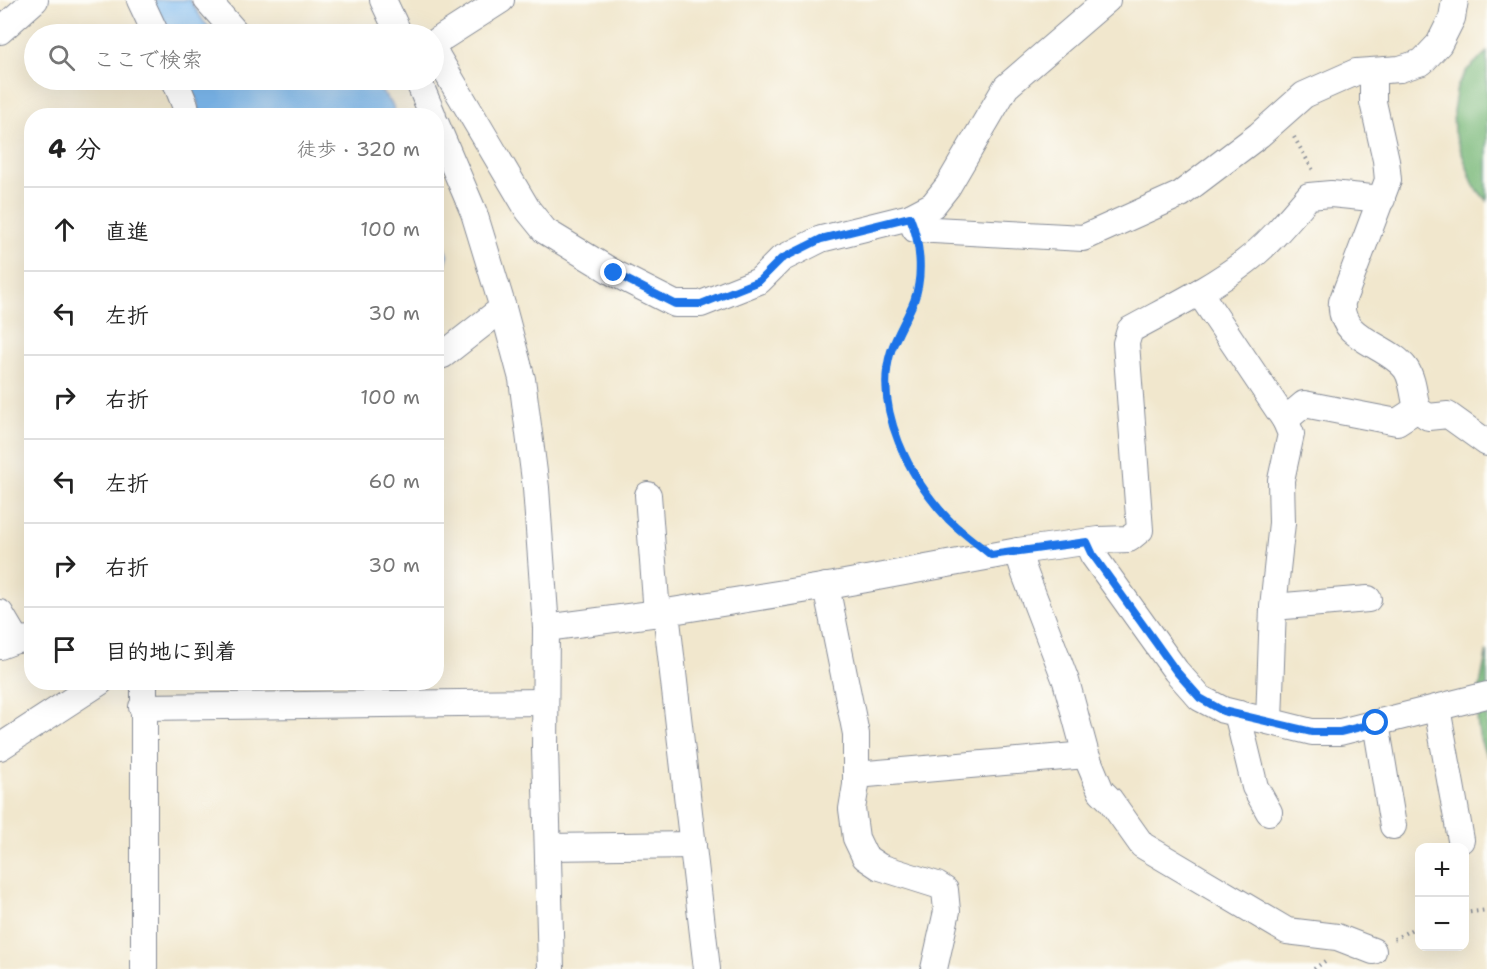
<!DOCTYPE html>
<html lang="ja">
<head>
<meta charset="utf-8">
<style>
  body { margin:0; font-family:"Shantell Sans","Klee One",sans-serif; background:#f6f6f6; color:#222 }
  .controls { position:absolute; right:18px; bottom:18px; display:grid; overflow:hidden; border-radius:12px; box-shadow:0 6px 24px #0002 }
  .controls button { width:54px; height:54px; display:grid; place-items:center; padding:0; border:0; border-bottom:2px solid #e0e0e0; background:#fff; color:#222; font:30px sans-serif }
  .stop { position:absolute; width:18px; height:18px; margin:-14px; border:4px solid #1a73e8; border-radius:50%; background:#fff }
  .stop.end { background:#1a73e8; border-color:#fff; box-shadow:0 2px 6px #0008 }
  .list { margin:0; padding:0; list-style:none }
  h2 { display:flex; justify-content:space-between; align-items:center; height:78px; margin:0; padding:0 24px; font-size:26px }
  h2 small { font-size:20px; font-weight:400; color:#767676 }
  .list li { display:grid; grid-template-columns:39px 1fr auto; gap:18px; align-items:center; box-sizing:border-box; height:84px; padding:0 24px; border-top:2px solid #e0e0e0 }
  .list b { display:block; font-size:22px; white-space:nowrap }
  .list em { font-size:20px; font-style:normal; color:#767676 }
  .icon { flex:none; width:33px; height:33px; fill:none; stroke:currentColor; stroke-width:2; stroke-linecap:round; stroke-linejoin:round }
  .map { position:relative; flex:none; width:1487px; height:969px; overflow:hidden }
  .search { position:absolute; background:#fff; box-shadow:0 6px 24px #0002; left:24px; top:24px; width:420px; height:66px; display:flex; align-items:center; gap:15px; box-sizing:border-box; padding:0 21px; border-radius:33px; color:#767676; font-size:22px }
  .panel { position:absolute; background:#fff; box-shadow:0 6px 24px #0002; left:24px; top:108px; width:420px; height:582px; border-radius:24px }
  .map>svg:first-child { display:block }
</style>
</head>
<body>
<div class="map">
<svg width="1487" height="969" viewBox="0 0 1487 969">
  <rect width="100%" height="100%" fill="#fdfcf7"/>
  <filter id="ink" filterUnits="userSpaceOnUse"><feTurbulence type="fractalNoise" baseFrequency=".0167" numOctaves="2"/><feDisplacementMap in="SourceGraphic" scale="12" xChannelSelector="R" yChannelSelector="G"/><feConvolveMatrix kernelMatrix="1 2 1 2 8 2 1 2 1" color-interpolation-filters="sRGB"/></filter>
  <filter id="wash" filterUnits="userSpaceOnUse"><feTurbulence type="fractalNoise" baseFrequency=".008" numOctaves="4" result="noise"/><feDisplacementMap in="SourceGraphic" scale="24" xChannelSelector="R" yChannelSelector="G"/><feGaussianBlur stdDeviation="1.35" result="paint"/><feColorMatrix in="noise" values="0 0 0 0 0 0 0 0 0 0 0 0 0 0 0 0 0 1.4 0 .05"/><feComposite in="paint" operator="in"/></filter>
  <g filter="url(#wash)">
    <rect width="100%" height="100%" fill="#f1e7cd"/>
    <g fill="#7ab97a" stroke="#4a746c" stroke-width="1.5">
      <path d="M1487 52V201L1474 186 1454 132 1453 111 1457 87 1467 70Z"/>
      <path d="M1487 651V756C1469 724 1480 685 1487 651Z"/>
    </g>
    <g fill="#7dbaf0" stroke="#4c74a7" stroke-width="1.5">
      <path d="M155 0H190L204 22 216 34H167L152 2Z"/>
      <path d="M187 80H259C272 94 351 83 373 82L392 104 396 115H200L198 103Z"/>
      <path d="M437 225 448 255 437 293Z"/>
    </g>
  </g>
  <g filter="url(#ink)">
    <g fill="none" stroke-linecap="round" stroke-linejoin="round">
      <defs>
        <g id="minor">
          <path d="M140 0 156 34"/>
          <path d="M207 0 237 34"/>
          <path d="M383 0 399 34"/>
          <path d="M0 31 35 0"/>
          <path d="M434 43 501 0"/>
          <path d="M434 51 528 210 545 231 614 273 675 304H701L759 281 781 259 821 239 910 217 933 205 948 186 1006 87 1107 0"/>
          <path d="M1373 71V102L1386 160 1388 180 1342 302C1338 340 1388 344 1406 369 1413 379 1414 397 1417 409L1428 417 1448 415 1487 443"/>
          <path d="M175 80 185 105 187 116"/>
          <path d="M418 80 433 116"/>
          <path d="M436 124 474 213 503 308 522 379 536 488 546 628 545 749 551 969"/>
          <path d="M910 217 915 229 1083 238 1181 194 1259 135 1304 95 1356 72 1400 69 1422 62 1439 44 1452 18 1455 0"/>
          <path d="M1199 292 1285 420 1291 434 1281 480 1282 523 1273 607 1269 721"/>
          <path d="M436 357 443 355 503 308"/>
          <path d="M1285 420 1304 404 1397 422 1417 409"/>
          <path d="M648 495 657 614"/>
          <path d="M1087 542 1093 555 1176 671 1200 698 1223 710 1312 732H1340L1487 695"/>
          <path d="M1018 551 1099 540 1129 539 1140 530 1126 343 1130 330C1168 309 1210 289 1245 262 1269 244 1289 219 1309 196L1331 194 1382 199"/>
          <path d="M826 586 856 734V785L852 809 856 838 865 857 880 867 937 885 945 890 947 911 934 969"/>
          <path d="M1273 607 1368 599"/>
          <path d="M0 613 16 640"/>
          <path d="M546 628 666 612"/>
          <path d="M0 646 16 640 32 639"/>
          <path d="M144 682V969"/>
          <path d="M142 707 545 702"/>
          <path d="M1437 708 1461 840"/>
          <path d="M1239 714V721L1255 787 1269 812"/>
          <path d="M1376 723 1393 826"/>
          <path d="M0 747 100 682"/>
          <path d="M856 775 1086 755"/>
          <path d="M548 847 693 845"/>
          <path d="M707 969 666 612 834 585 1018 551 1025 574 1066 681 1086 755 1101 791 1110 800 1142 845 1287 931 1337 937 1373 951"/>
        </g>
      </defs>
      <use href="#minor" stroke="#868b96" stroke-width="28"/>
      <g stroke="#868b96" stroke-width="4" stroke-dasharray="1.5 4.5" stroke-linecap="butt">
        <path d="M1294 137 1314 172"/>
        <path d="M919 254C924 291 903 317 892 350 870 413 919 497 968 535"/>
        <path d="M1464 913 1487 910"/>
        <path d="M1394 939 1420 925"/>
        <path d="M1314 969 1325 961"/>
      </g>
      <use href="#minor" stroke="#fff" stroke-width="26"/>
    </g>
  </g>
  <g fill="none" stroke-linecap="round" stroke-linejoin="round" filter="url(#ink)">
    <path stroke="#1a73e8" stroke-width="8" d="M614 273 675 304H701L759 281 781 259 821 239 910 217C920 242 924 275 914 301 907 318 897 334 891 351 873 409 910 479 949 520 962 533 978 544 991 555L1087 542 1093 555 1176 671 1200 698 1223 711 1312 732H1340L1376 723"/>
  </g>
</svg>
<div class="controls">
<button>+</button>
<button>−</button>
</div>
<div class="stop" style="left:1376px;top:723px"></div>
<div class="stop end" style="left:614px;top:273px"></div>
<div class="search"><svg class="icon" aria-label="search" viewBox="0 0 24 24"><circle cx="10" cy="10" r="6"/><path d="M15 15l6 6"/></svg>ここで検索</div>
<section class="panel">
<h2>4 分<small>徒歩 · 320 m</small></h2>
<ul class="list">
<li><svg class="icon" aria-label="ahead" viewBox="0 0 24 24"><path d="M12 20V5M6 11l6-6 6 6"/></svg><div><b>直進</b></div><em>100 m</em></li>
<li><svg class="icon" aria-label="left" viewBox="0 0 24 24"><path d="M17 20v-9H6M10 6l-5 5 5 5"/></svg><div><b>左折</b></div><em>30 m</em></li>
<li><svg class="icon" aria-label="right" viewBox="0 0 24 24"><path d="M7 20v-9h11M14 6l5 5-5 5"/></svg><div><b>右折</b></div><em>100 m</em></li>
<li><svg class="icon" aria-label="left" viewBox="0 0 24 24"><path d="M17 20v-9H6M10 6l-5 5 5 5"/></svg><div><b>左折</b></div><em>60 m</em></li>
<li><svg class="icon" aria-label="right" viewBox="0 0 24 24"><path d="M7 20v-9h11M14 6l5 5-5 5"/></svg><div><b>右折</b></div><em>30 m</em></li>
<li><svg class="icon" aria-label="arrive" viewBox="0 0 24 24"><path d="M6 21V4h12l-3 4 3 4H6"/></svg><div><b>目的地に到着</b></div></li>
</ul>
</section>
</div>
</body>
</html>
